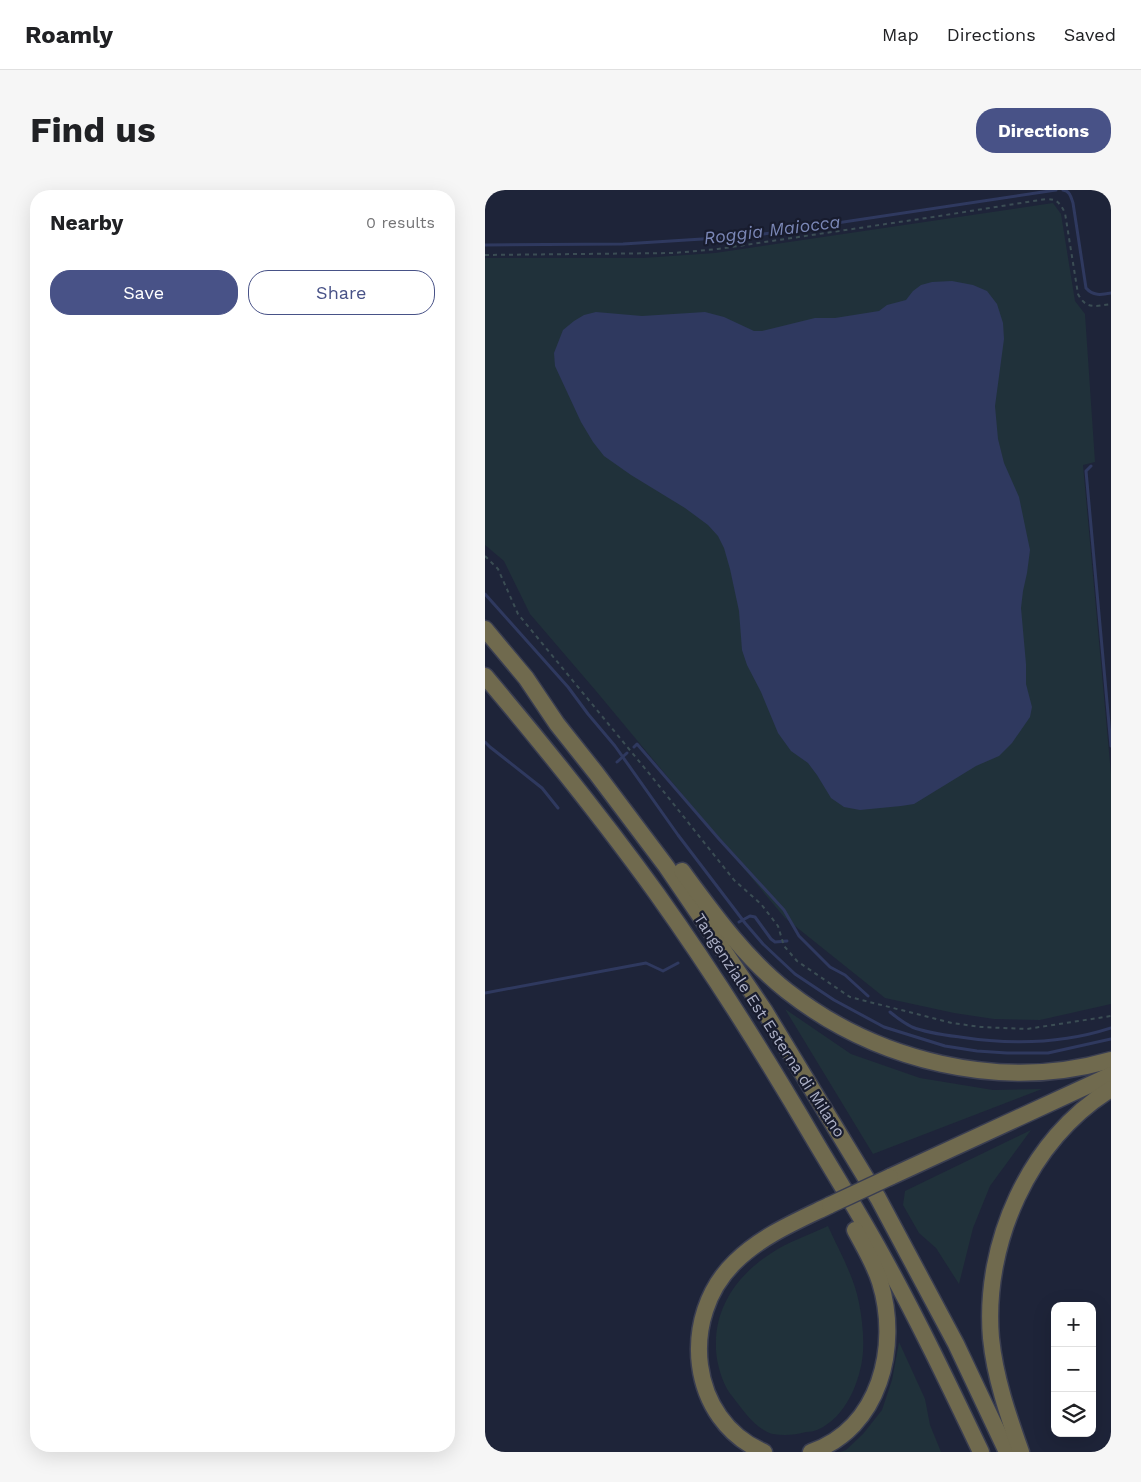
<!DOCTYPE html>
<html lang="en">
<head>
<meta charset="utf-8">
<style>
  body { margin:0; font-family:"Work Sans",sans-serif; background:#f6f6f6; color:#202124 }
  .controls { position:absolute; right:15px; bottom:15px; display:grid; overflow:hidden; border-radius:10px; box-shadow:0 5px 20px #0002 }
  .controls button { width:45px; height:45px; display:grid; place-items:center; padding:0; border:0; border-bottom:1px solid #e0e0e0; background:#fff; color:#202124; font:25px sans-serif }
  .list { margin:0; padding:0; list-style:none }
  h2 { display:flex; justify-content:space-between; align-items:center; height:65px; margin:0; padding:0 20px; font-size:21px }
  h2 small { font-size:16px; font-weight:400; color:#757577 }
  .actions { display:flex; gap:10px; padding:15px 20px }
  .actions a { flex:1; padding:11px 0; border:1px solid #485287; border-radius:20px; text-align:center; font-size:18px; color:#485287 }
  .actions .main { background:#485287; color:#fff }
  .icon { flex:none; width:28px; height:28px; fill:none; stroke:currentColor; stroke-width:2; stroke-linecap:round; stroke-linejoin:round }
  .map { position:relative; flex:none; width:626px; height:1262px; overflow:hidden; border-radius:20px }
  header { display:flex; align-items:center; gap:30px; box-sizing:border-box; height:70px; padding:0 25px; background:#fff; border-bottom:1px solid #e0e0e0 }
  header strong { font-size:24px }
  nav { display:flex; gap:28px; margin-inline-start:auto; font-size:18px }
  .intro { display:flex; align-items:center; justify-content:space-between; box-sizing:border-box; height:120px; padding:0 30px }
  h1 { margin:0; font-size:35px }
  .button { padding:12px 22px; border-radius:20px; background:#485287; color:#fff; font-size:18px; font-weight:700 }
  main { display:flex; gap:30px; padding:0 30px }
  aside { flex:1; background:#fff; border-radius:20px; box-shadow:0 5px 20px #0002 }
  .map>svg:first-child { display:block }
</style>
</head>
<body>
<header>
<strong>Roamly</strong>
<nav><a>Map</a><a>Directions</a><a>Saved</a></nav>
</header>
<div class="intro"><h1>Find us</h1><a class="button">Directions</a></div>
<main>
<aside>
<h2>Nearby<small>0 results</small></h2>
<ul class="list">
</ul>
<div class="actions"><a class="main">Save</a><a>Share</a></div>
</aside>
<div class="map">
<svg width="626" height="1262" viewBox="0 0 626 1262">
  <rect width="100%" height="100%" fill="#1e2439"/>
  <g fill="#20313a">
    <path d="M568 13 576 24 590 111 600 124 610 272 598 275 626 584V814L555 830 509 829 469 823 400 808 300 728 111 501 45 424 19 371 0 355V68H158L230 63Z"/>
    <path d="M300 819 366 864 435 888 508 900 557 899 388 964Z"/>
    <path d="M546 940 505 996 488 1038 474 1094 451 1058 434 1043 418 1015 420 1001Z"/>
    <path d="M343 1036C354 1061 369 1086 374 1113 377 1128 379 1146 378 1162 376 1190 361 1228 332 1240 329 1241 325 1242 321 1242 310 1245 299 1246 288 1244 270 1239 258 1220 247 1206 237 1194 230 1169 231 1153 231 1115 254 1084 285 1064 302 1052 324 1045 343 1036Z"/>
    <path d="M414 1152 440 1209 445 1235 456 1262H355L361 1260 378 1244 397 1220 407 1190Z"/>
  </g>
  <path fill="#2f395f" d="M467 91 488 95 502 101 512 114 518 133 519 149 510 216 513 249 519 273 534 307 545 360 542 383 538 401 536 418 541 474V494L547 517 545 527 527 553 514 566 491 576 429 614 416 616 375 620 359 617 346 608 332 585 323 573 306 561 293 543 276 502 262 475 257 460 254 421 245 379 239 358 233 346 223 335 200 318 146 285 119 266 108 252 96 232 70 176 69 163 78 140 89 131 99 125 111 122 157 126 220 122 239 127 269 141H277L330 128H350L394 121 402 115 421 110 428 101 436 95 447 92Z"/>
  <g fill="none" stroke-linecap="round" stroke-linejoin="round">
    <g stroke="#2f395f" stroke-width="3">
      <path d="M578 0C585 1 586 7 588 13L601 98C608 106 616 105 626 103"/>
      <path d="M0 55 138 54 265 46 571 0"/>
      <path d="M606 276 601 281 626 556"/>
      <path d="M0 404 83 497 103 524 130 556 193 645 260 733 278 754 310 784 349 810 399 837 460 856 492 861 522 863H563L626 849"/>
      <path d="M0 552 5 557 57 598 73 618"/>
      <path d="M149 557 152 554 234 649 299 720 314 746 345 777 360 785 383 806"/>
      <path d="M132 572 142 563"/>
      <path d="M254 732 265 726 270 727 286 749 290 752 302 751"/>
      <path d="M0 803 161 773 178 781 193 773"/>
      <path d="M405 822C411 827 419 833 427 837 442 843 459 845 475 847 526 855 577 854 626 838"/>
    </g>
    <defs>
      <g id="motorway">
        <path d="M0 439 41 488 72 534 111 583 181 676 279 820 393 1008 471 1154 522 1262"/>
        <path d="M0 486C60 557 118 629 172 704 229 784 281 867 330 951 352 988 375 1025 396 1063 432 1128 464 1195 496 1262"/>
        <path d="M197 681C228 723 260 768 302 801 391 871 516 902 626 870"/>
        <path d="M405 987 626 885"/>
        <path d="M279 1262C203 1230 194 1126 250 1072 276 1046 312 1031 345 1015"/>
        <path d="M326 1262C395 1239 415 1156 395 1092 389 1073 379 1057 370 1040"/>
        <path d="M536 1262C523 1225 510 1188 506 1148 498 1054 544 949 626 899"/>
      </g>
    </defs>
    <use href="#motorway" stroke="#3a3e51" stroke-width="19"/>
    <g stroke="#3b4d54" stroke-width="2" stroke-dasharray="4 4" stroke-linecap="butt">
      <path d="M0 65 189 63 233 59 448 27 561 9C572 9 575 13 580 23L593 104C601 120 611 116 626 114"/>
      <path d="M0 366 13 379 33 424 167 587 249 690 276 714 293 736 299 756 312 771 365 807 467 833 496 837 542 839 626 826"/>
    </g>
    <use href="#motorway" stroke="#706a4e" stroke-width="16"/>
    <defs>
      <path id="motorway-bridge" d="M345 1015 405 987"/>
    </defs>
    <use href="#motorway-bridge" stroke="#3a3e51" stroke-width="19" stroke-linecap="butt"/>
    <use href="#motorway-bridge" stroke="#706a4e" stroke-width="16"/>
  </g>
  <g text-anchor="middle" stroke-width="4.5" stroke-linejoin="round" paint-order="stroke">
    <g font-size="16" fill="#acb0c6" stroke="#181c2e">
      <text transform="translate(285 835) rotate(57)" y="6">Tangenziale Est Esterna di Milano</text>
    </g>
    <g font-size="18" font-style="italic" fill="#7a86b5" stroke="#181c2e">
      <text transform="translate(287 40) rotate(-7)" y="6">Roggia Maiocca</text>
    </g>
  </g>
</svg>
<div class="controls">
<button>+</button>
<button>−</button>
<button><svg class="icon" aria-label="layers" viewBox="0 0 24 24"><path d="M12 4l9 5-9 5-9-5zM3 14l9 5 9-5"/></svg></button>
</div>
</div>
</main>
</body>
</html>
